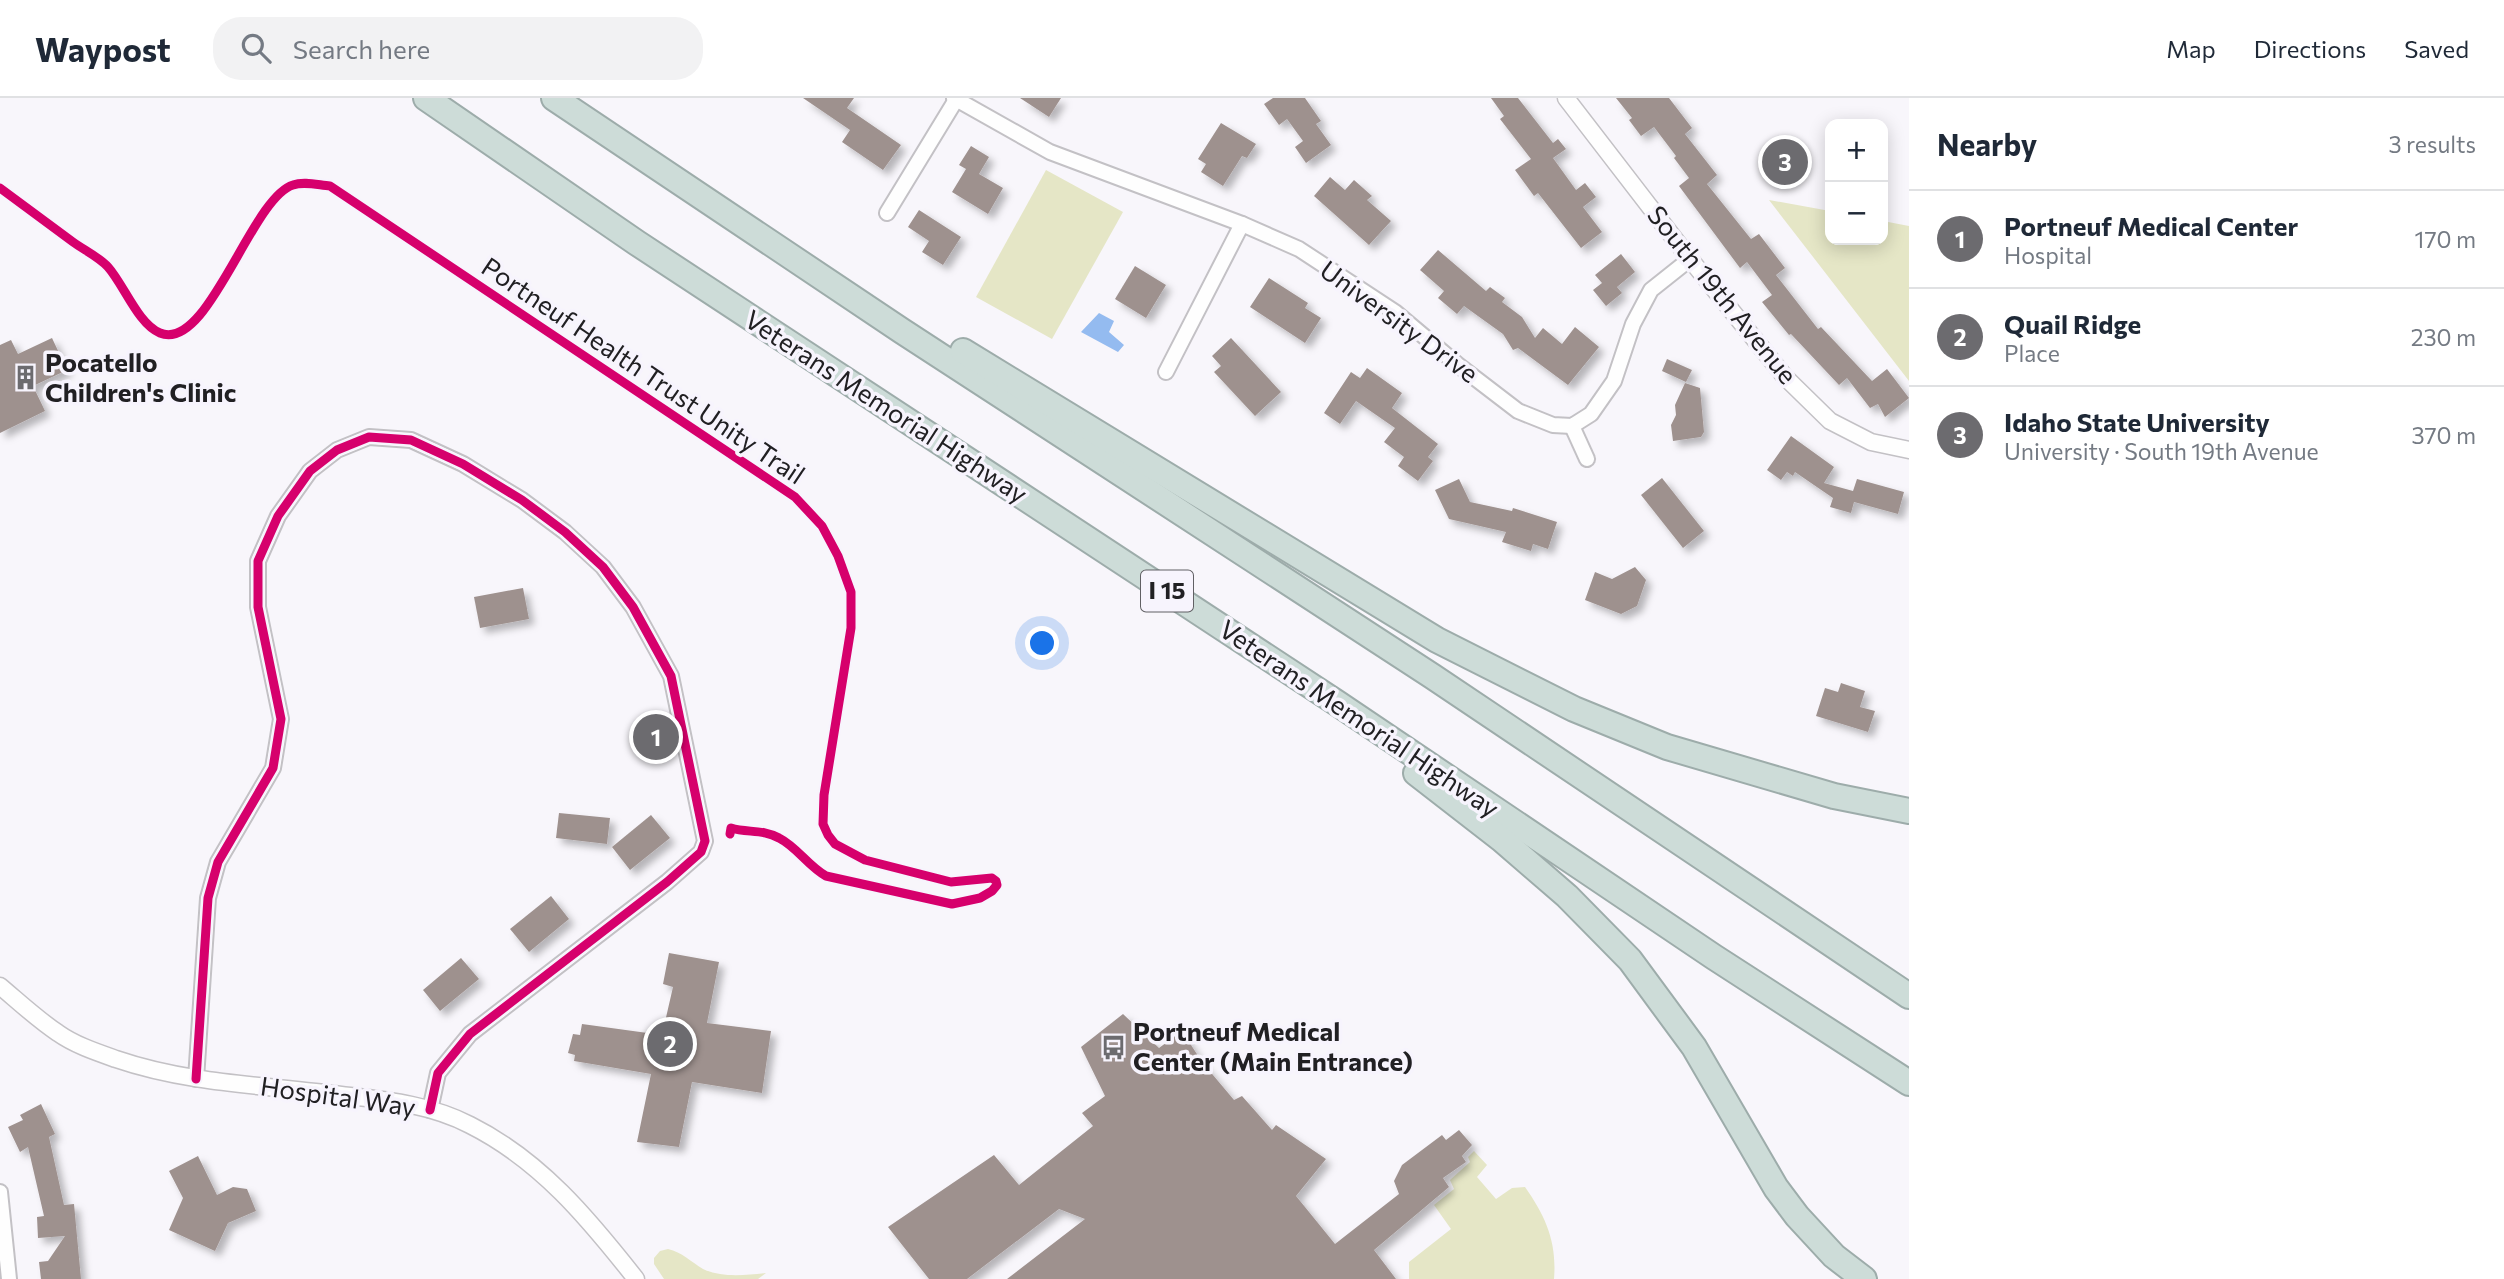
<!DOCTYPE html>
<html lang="en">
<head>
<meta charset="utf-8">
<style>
  body { margin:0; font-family:Commissioner,sans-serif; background:#f2f2f3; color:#1f2937 }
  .controls { position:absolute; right:21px; top:21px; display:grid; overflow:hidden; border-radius:14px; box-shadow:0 4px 18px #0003 }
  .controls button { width:63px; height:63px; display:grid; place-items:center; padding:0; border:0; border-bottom:2px solid #e0e1e3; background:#fff; color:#1f2937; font:35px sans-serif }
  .you { position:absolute; left:1043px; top:546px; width:24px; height:24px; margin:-18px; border:5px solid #fff; border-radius:50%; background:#1a73e8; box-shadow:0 0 0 10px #1a73e833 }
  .badge { display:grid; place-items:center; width:46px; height:46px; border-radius:50%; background:#6c6b6f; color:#fff; font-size:23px; font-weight:700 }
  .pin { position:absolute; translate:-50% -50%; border:4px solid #fff; box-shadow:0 2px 7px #0006 }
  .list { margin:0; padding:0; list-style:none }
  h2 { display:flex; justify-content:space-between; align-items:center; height:91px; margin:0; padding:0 28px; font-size:30px }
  h2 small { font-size:23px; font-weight:400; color:#747a83 }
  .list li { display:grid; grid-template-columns:46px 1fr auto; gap:21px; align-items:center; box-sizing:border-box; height:98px; padding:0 28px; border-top:2px solid #e0e1e3 }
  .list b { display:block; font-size:26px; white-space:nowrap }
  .list p { margin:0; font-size:23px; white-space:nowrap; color:#747a83 }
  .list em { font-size:23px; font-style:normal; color:#747a83 }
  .icon { flex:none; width:38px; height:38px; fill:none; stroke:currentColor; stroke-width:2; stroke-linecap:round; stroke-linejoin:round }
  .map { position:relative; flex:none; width:1909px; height:1181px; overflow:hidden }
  header { display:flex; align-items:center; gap:42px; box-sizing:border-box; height:98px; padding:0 35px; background:#fff; border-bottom:2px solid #e0e1e3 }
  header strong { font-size:33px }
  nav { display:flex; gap:38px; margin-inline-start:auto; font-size:24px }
  .search { width:490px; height:63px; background:#f2f2f3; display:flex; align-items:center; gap:18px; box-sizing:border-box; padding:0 24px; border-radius:28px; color:#747a83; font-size:26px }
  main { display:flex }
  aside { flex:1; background:#fff }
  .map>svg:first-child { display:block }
</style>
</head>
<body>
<header>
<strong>Waypost</strong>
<div class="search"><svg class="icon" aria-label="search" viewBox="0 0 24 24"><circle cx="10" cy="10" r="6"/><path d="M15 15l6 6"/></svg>Search here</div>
<nav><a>Map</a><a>Directions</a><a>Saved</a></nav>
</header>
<main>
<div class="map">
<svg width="1909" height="1181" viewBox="0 0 1909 1181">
  <defs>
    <filter id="shadow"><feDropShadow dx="5.5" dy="5.5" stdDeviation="3.5" flood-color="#0004"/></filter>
  </defs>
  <rect width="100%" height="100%" fill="#f8f6fb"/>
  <g fill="#e5e6c6">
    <path d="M1046 72 1123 114 1052 241 976 199Z"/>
    <path d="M1769 102 1830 113V142H1883V123L1909 128V283Z"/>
    <path d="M1474 1053 1487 1067 1477 1079 1496 1101 1512 1090 1525 1089C1546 1119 1557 1144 1554 1181H1409V1164L1451 1131 1434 1107 1454 1091 1450 1082 1470 1064 1468 1059Z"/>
    <path d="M668 1151C682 1154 691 1164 703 1171 722 1180 746 1177 766 1175L758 1181H664L654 1166V1160L660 1153Z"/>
  </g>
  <path fill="#94bbf0" d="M1099 215 1114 223 1109 234 1124 247 1118 254 1081 234Z"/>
  <g fill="#9e918e" filter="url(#shadow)">
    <path d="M803 0H854L847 10 901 47 883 72 842 44 850 32Z"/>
    <path d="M1020 0H1061L1049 19Z"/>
    <path d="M1273 0H1305L1321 23 1316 26 1331 47 1306 65 1295 49 1303 43 1287 21 1279 27 1264 6Z"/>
    <path d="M1491 0H1518L1553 45 1558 41 1566 51 1553 60 1576 92 1585 85 1596 99 1583 109 1602 134 1581 150 1538 95 1534 98 1515 72 1531 61 1500 21 1504 18Z"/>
    <path d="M1616 0H1669L1692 30 1685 36 1717 77 1707 86 1751 141 1759 136 1785 170 1776 177 1818 231 1821 229 1872 283 1887 271 1909 300 1885 319 1878 306 1870 310 1847 280 1839 287 1791 236 1789 237 1762 204 1772 197 1747 164 1740 170 1679 88 1689 80 1674 60 1676 58 1654 29 1641 38 1629 22 1632 20Z"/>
    <path d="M1221 25 1256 46 1247 60 1242 58 1223 88 1201 74 1206 66 1198 61Z"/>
    <path d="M971 48 989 59 979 76 1003 90 988 116 952 94 966 71 959 67Z"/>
    <path d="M1330 79 1345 92 1354 82 1372 98 1367 102 1391 123 1369 147 1314 98Z"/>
    <path d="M919 112 961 139 943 167 922 154 929 143 908 129Z"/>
    <path d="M1438 152 1486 193 1490 189 1505 200 1502 204 1522 219 1535 240 1543 230 1562 246 1575 229 1599 249 1568 287 1518 250 1513 252 1503 236 1464 208 1457 216 1438 200 1444 193 1420 172Z"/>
    <path d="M1621 156 1635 174 1617 189 1622 195 1606 208 1593 192 1602 185 1595 177Z"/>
    <path d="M1135 168 1166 187 1146 220 1115 201Z"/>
    <path d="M1269 180 1308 205 1305 210 1321 220 1305 245 1250 209Z"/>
    <path d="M52 240 67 272 33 288 45 313 0 335V247L11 242 18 256Z"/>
    <path d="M1231 240 1281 294 1255 318 1214 274 1221 268 1212 258Z"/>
    <path d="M1667 261 1692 272 1686 284 1662 273Z"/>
    <path d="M1367 270 1402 295 1392 310 1438 346 1428 359 1433 363 1418 383 1398 368 1404 359 1384 344 1395 330 1356 303 1340 326 1324 315 1351 274 1360 280Z"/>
    <path d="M1685 285 1700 290 1704 334 1701 339 1673 343 1671 327 1676 317 1675 307Z"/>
    <path d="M1791 338 1834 369 1824 385 1853 393 1857 381 1904 394 1898 416 1854 404 1851 415 1830 409 1833 400 1795 374 1793 378 1787 374 1781 382 1767 372Z"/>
    <path d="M1662 380 1704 433 1683 450 1641 397Z"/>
    <path d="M1459 381 1470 404 1512 413 1513 410 1557 424 1548 451 1533 446 1531 453 1502 444 1506 434 1449 421 1435 392Z"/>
    <path d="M1635 469 1646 482 1637 508 1621 516 1585 502 1595 474 1612 481Z"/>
    <path d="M523 490 529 521 480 530 474 499Z"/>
    <path d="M1841 585 1865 593 1860 609 1875 613 1868 634 1816 618 1825 590 1838 594Z"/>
    <path d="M559 715 610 720 607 746 556 740Z"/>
    <path d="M651 717 670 740 630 772 612 749Z"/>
    <path d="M551 798 569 821 529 854 510 831Z"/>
    <path d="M669 855 719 864 707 925 771 933 762 995 692 984 679 1049 637 1044 651 976 574 963 575 957 568 955 573 936 580 937 582 926 662 937 673 889 663 886Z"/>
    <path d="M461 860 479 881 440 913 423 892Z"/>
    <path d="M1123 916 1159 950 1182 933 1202 964 1234 1002 1242 998 1272 1032 1276 1027 1326 1061 1296 1098 1335 1146 1399 1096 1394 1083 1402 1067 1442 1037 1446 1042 1459 1032 1472 1047 1462 1058 1466 1064 1443 1080 1449 1089 1374 1152 1396 1181H1007L1085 1121 1059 1111 967 1181H929L888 1129 994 1057 1019 1087 1093 1028 1082 1015 1105 998 1081 949Z"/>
    <path d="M41 1006 55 1036 49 1039 64 1107 74 1106 81 1181H41L39 1164 48 1163 65 1138 38 1140 37 1119 44 1118 28 1049 20 1054 8 1029 23 1022 20 1017Z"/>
    <path d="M198 1058 217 1097 233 1089 247 1091 256 1113 228 1125 215 1153 169 1132 183 1100 169 1073Z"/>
  </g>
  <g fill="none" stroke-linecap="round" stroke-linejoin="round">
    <defs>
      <g id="minor">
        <path d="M954 0 1050 54 1242 126 1299 151 1395 214 1458 267 1518 313 1553 327 1572 328 1591 316 1614 283 1633 226 1651 192 1690 161"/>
        <path d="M887 115 957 0"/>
        <path d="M1166 274 1242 126"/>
        <path d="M1572 328 1587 361"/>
        <path d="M196 981 208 800 218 764 273 670 281 621 258 509V463L278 418 310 373 337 352 369 339 411 342 463 366 522 402 565 434 603 469 633 509 671 578 705 743 701 754 667 784 470 936 438 975 430 1012"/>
        <path d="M0 1094 9 1181"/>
      </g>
      <g id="tertiary">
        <path d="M1566 0 1690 161 1785 279 1830 323 1871 344 1909 352"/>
        <path d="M0 888C19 904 37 921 58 935 75 947 96 954 116 961 189 986 265 987 341 997 384 1002 430 1006 470 1027 540 1062 588 1120 636 1181"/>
      </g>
      <g id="motorway">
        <path d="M426 0 637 145 1337 605 1714 859 1909 985"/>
        <path d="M554 0 902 233 1432 578 1909 898"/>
        <path d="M963 253 1437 542 1574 611 1667 649 1834 698 1909 713"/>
        <path d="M1416 675 1501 741 1567 798 1630 862 1694 949 1776 1090 1797 1118 1834 1158 1864 1181"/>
      </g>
    </defs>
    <use href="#minor" stroke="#c3c1c5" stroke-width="18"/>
    <use href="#tertiary" stroke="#c3c1c5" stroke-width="19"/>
    <use href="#motorway" stroke="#9dacaa" stroke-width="28"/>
    <use href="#minor" stroke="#fefefe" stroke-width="14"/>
    <use href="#tertiary" stroke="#fefefe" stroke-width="16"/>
    <use href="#motorway" stroke="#cddcd8" stroke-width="24"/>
    <defs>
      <g id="cycleway">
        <path d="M0 90C24 108 49 126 73 144 84 152 99 159 108 169 124 187 138 226 160 235 208 255 251 100 293 87 304 83 318 87 330 88L795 399 822 428 838 458 851 494V530L824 697 823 726 828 737 835 746 865 762 951 784 992 780 996 783 997 787 992 793 980 800 952 806 826 778C808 768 797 749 779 740 763 731 747 735 731 730L730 736"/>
        <path d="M196 981 208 800 218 764 273 670 281 621 258 509V463L278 418 310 373 337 352 369 339 411 342 463 366 522 402 565 434 603 469 633 509 671 578 705 743 701 754 667 784 470 936 438 975 430 1012"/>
      </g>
    </defs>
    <use href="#cycleway" stroke="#f7f4fd" stroke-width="13"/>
    <use href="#cycleway" stroke="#d6006c" stroke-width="9"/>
  </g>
  <defs>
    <symbol id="building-bare" viewBox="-9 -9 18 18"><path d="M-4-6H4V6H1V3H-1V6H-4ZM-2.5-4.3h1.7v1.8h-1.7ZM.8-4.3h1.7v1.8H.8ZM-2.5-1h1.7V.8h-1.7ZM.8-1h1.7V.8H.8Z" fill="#6c6b6f" stroke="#f7f4fd" stroke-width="2.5" paint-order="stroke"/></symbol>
    <symbol id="bus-bare" viewBox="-9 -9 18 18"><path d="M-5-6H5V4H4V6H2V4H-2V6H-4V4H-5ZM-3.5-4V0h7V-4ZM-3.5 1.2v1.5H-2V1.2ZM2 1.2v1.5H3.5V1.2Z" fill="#6c6b6f" stroke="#f7f4fd" stroke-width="2.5" paint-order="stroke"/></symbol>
  </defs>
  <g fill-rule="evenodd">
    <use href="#building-bare" x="8" y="262" width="35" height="35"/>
    <use href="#bus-bare" x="1096" y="932" width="35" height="35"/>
  </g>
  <g text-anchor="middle" stroke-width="7" stroke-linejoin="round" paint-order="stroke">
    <rect fill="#f7f4fd" stroke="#616064" stroke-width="2" x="1141" y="472.5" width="52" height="41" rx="5"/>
    <g font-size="24" font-weight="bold" fill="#212023">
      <text x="1167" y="501">I 15</text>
    </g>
    <g font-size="26" fill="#212023" stroke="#f7f4fd">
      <text transform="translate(1722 197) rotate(51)" y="9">South 19th Avenue</text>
      <text transform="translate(1399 224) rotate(36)" y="9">University Drive</text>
      <text transform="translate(643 273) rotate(34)" y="9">Portneuf Health Trust Unity Trail</text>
      <text transform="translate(886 309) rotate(33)" y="9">Veterans Memorial Highway</text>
      <text transform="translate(1359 621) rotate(34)" y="9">Veterans Memorial Highway</text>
      <text transform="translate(338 999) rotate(8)" y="9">Hospital Way</text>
    </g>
    <g font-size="26" font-weight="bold" fill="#212023" stroke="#f7f4fd" text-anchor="start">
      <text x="45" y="274">Pocatello<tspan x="45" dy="30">Children's Clinic</tspan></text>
      <text x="1133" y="943">Portneuf Medical<tspan x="1133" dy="30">Center (Main Entrance)</tspan></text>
    </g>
  </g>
</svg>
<div class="controls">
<button>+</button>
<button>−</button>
</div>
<div class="you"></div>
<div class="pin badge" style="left:656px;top:639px">1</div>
<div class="pin badge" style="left:670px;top:946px">2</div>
<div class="pin badge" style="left:1785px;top:64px">3</div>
</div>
<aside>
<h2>Nearby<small>3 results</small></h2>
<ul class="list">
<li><span class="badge">1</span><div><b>Portneuf Medical Center</b><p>Hospital</p></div><em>170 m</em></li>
<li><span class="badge">2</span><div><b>Quail Ridge</b><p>Place</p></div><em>230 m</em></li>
<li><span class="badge">3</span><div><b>Idaho State University</b><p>University · South 19th Avenue</p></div><em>370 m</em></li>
</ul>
</aside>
</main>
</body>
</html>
